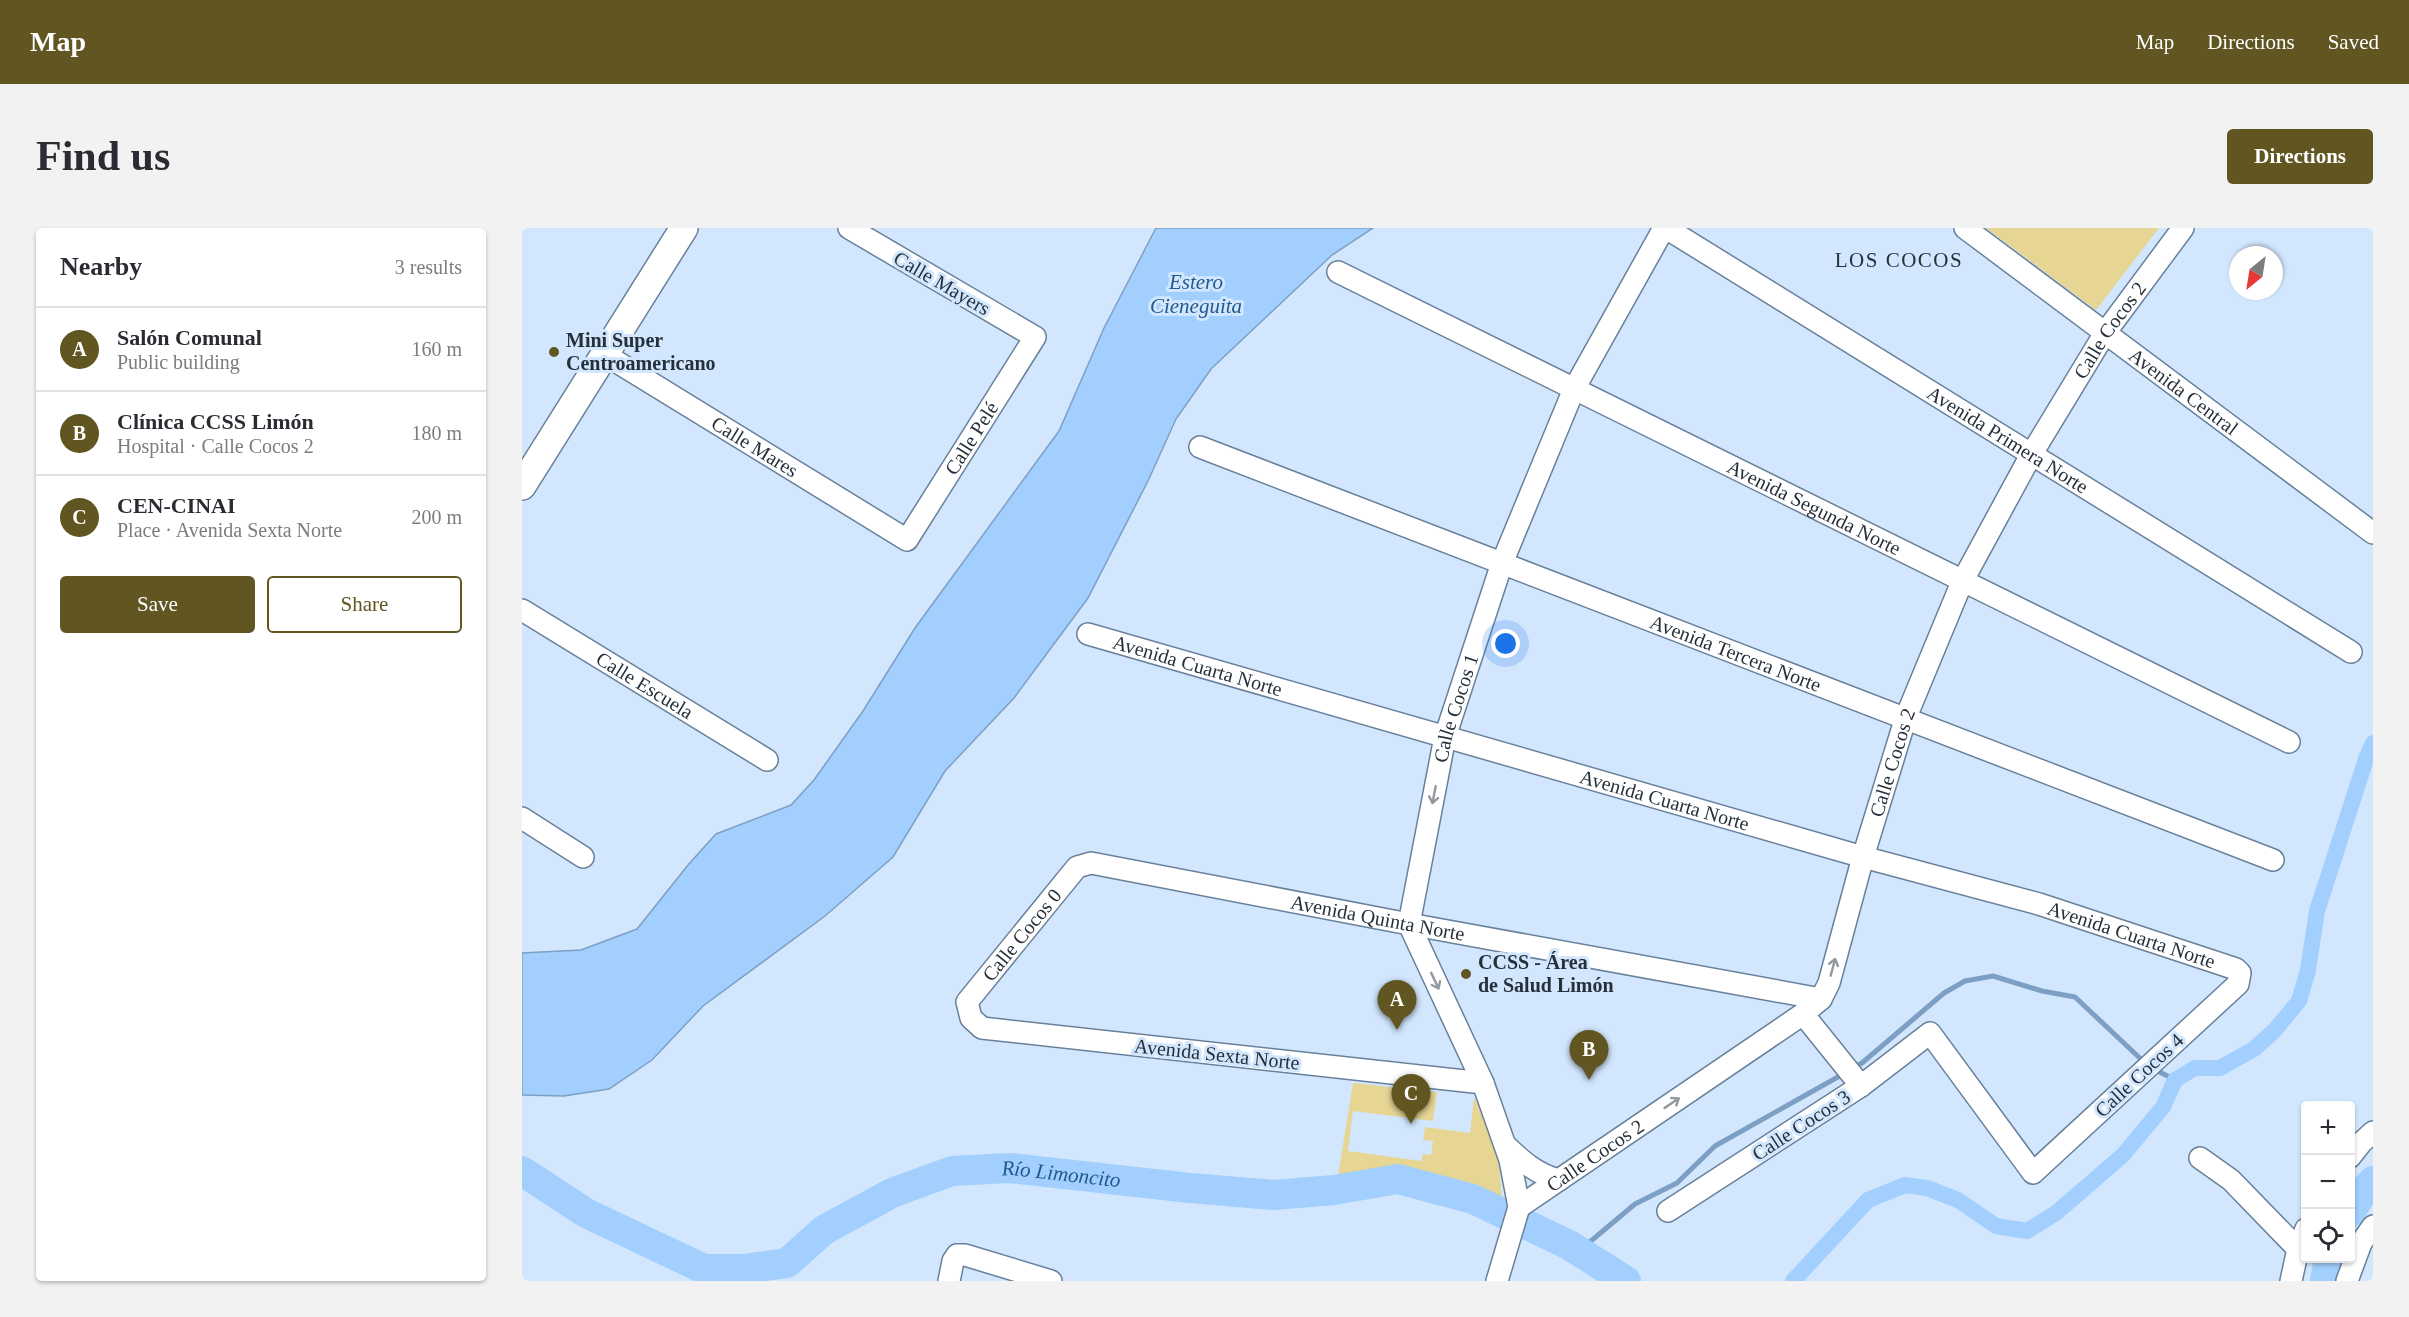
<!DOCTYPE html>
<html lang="en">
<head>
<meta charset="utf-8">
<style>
  body { margin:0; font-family:"Times New Roman",serif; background:#f2f2f3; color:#2b2b33 }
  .controls { position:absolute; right:18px; bottom:18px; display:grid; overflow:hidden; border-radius:6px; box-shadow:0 2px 4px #0004 }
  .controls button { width:54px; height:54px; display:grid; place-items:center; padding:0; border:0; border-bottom:2px solid #e1e1e2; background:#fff; color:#2b2b33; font:30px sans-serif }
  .compass { position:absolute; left:1707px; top:18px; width:54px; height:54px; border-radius:50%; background:#fff; box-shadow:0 2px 4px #0004; rotate:210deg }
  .you { position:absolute; left:984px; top:416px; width:21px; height:21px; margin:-15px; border:4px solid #fff; border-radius:50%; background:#1a73e8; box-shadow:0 0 0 9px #1a73e833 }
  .badge { display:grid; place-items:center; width:39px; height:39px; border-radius:50%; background:#615522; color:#fff; font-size:20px; font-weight:700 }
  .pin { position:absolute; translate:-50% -50px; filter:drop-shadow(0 2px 3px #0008) }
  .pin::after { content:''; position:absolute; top:32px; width:21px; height:18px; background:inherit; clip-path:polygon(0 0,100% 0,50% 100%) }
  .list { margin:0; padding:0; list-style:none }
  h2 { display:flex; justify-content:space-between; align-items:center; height:78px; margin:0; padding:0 24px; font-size:26px }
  h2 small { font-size:20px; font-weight:400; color:#7c7c81 }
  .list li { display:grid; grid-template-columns:39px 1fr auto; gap:18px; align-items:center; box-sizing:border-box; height:84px; padding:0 24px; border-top:2px solid #e1e1e2 }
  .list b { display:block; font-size:22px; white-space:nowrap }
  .list p { margin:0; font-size:20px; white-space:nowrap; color:#7c7c81 }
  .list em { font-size:20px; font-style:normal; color:#7c7c81 }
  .actions { display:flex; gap:12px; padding:18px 24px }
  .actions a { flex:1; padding:14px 0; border:2px solid #615522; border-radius:6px; text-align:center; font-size:21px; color:#615522 }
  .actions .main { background:#615522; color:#fff }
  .icon { flex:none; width:33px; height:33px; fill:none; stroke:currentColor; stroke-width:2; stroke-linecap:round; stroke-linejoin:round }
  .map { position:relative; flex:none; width:1851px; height:1053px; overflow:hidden; border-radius:6px }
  header { display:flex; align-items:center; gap:36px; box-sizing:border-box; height:84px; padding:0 30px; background:#615522; color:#fff }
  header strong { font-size:28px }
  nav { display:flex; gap:33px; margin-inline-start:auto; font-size:21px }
  .intro { display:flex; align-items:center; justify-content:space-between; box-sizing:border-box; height:144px; padding:0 36px }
  h1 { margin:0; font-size:42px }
  .button { padding:15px 27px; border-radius:6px; background:#615522; color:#fff; font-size:21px; font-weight:700 }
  main { display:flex; gap:36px; padding:0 36px }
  aside { flex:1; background:#fff; border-radius:6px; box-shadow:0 2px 4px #0004 }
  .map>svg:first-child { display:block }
</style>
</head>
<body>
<header>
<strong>Map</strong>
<nav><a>Map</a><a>Directions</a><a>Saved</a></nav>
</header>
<div class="intro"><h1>Find us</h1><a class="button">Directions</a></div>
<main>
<aside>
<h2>Nearby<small>3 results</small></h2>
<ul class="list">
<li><span class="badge">A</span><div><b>Salón Comunal</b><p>Public building</p></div><em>160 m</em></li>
<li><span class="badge">B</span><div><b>Clínica CCSS Limón</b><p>Hospital · Calle Cocos 2</p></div><em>180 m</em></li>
<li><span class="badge">C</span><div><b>CEN-CINAI</b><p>Place · Avenida Sexta Norte</p></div><em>200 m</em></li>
</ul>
<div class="actions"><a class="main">Save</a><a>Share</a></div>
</aside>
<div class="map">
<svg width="1851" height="1053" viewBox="0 0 1851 1053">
  <rect width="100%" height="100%" fill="#d2e7fe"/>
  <g fill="#e7d693">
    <path d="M1464 0H1637L1574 82Z"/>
    <path d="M831 855 885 861 882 884 895 886 899 863 915 864 911 893 831 883 826 923 899 933 901 926 909 927 911 913 901 912 903 899 948 905 952 869C971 908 978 927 980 971L874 942 816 948Z"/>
  </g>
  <path fill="#a2cffe" stroke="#7d9fc4" stroke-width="1.5" d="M634 0H851L810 27 689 141 654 191 626 253 566 370 492 470 423 543 371 629 303 688 181 778 130 832 87 861 42 868 0 867V725L59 722 115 701 166 637 194 606 269 577 292 552 341 483 393 400 537 203 582 100Z"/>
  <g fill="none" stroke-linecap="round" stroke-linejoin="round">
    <g stroke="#7d9fc4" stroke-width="5">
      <path d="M1331 840 1340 835 1422 765 1443 753 1471 748 1520 763 1553 769 1622 834"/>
      <path d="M1632 841 1653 852"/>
      <path d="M1057 1023 1113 976 1155 955 1193 918 1323 845"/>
    </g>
    <path stroke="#a2cffe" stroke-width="16" d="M1271 1053 1346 972 1383 957 1405 960 1436 972 1474 998 1505 1003 1534 985 1601 927 1641 879 1653 852 1673 840H1698L1732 821 1752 803 1777 773 1786 742 1795 683 1845 528 1851 515"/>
    <g stroke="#a2cffe" stroke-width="30">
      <path id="s1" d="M0 943 64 985 182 1041H221L265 1035 302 1002 370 965 430 943 488 940 668 960 751 967 812 962 876 951 951 971 1047 1017 1104 1053"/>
      <path d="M1828 984 1843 961 1851 953"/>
      <path d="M1803 1053 1807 1030"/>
    </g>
    <defs>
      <g id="minor">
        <path id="s2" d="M1144 0 1829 424"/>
        <path id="s3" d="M1443 0 1851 305"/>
        <path id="s4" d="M816 44 1767 514"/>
        <path id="s5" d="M82 126 385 312 513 109 327 0"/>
        <path id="s6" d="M678 219 1751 632"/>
        <path id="s7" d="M0 382 245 532"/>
        <path id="s8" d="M566 406 1341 629 1517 676 1714 741 1718 745 1716 756 1511 945 1408 805 1339 858 1146 983"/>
        <path d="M0 590 61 629"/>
        <path d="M1281 786 1339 858"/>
        <path id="s9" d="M961 855 460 800 449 790 445 774 555 639 569 635 887 696 1299 771"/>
        <path d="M983 917C1000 933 1014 946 1037 952"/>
        <path d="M1828 929 1839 915 1851 904"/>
        <path d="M1678 930 1709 952 1776 1021"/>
        <path id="s10" d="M997 979 1281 786 1299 771 1307 755 1341 629 1384 489 1440 354 1509 227 1583 105 1661 0"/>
        <path d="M427 1053 431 1033 435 1027H443L529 1053"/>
        <path id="s11" d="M975 1053 997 979 988 932 961 855 887 696 923 509 980 335 1052 161 1142 0"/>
        <path d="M1769 1053 1776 1021 1784 1001"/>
        <path d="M1825 1053 1839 1015 1851 998"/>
      </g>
      <path id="major" d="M0 258 162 0"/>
    </defs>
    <use href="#minor" stroke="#68809a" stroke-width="24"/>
    <use href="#major" stroke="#68809a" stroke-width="30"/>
    <use href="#minor" stroke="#fff" stroke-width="21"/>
    <use href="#major" stroke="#fff" stroke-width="27"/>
  </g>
  <defs><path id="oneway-shaft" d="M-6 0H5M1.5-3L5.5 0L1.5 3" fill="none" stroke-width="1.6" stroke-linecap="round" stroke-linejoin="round" transform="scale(1.5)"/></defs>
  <g stroke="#92989d">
    <use href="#oneway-shaft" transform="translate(912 567) rotate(101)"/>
    <use href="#oneway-shaft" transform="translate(1311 739) rotate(-75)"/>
    <use href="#oneway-shaft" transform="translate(913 753) rotate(65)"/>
    <use href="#oneway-shaft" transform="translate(1150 875) rotate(-34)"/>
  </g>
  <g fill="#615522" stroke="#d2e7fe" stroke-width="2">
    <circle cx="32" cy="124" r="6"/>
    <circle cx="944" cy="746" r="6"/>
  </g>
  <g text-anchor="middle" stroke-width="6" stroke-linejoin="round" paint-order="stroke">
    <g font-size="20" fill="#26303b" stroke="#d2e7fe">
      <text transform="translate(420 55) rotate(30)" y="7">Calle Mayers</text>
      <text dy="7" stroke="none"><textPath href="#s10" startOffset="1100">Calle Cocos 2</textPath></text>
      <text dy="7" stroke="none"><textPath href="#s3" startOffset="273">Avenida Central</textPath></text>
      <text dy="7" stroke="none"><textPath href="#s5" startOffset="476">Calle Pelé</textPath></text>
      <text dy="7" stroke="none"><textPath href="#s2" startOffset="402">Avenida Primera Norte</textPath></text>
      <text dy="7" stroke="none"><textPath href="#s5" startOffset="177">Calle Mares</textPath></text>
      <text dy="7" stroke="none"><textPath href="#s4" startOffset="531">Avenida Segunda Norte</textPath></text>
      <text dy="7" stroke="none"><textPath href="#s6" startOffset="574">Avenida Tercera Norte</textPath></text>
      <text dy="7" stroke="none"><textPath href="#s8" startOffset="114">Avenida Cuarta Norte</textPath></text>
      <text dy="7" stroke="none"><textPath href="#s7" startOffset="144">Calle Escuela</textPath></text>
      <text dy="7" stroke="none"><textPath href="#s11" startOffset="603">Calle Cocos 1</textPath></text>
      <text dy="7" stroke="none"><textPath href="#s10" startOffset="614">Calle Cocos 2</textPath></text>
      <text dy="7" stroke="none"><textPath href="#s8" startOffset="600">Avenida Cuarta Norte</textPath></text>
      <text dy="7" stroke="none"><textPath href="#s9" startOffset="1016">Avenida Quinta Norte</textPath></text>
      <text dy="7" stroke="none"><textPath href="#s9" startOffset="622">Calle Cocos 0</textPath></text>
      <text dy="7" stroke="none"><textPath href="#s8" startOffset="1086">Avenida Cuarta Norte</textPath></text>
      <text transform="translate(695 826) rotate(6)" y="7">Avenida Sexta Norte</text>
      <text transform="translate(1617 847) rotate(-43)" y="7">Calle Cocos 4</text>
      <text transform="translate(1279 897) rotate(-33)" y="7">Calle Cocos 3</text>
      <text dy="7" stroke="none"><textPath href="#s10" startOffset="92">Calle Cocos 2</textPath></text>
    </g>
    <g font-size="20" font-weight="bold" fill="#26303b" stroke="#d2e7fe" text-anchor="start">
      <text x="44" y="119">Mini Super<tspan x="44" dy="23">Centroamericano</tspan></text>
      <text x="956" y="741">CCSS - Área<tspan x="956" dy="23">de Salud Limón</tspan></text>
    </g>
    <g font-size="21" letter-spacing="1.5" fill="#26303b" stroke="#d2e7fe">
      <text x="1377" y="39">LOS COCOS</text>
    </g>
    <g font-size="21" font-style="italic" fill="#215a90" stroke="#d2e7fe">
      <text x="674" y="61">Estero<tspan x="674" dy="24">Cieneguita</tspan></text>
      <text dy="7" stroke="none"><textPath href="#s1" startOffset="591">Río Limoncito</textPath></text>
    </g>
  </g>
</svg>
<div class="controls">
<button>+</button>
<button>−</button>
<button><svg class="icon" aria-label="locate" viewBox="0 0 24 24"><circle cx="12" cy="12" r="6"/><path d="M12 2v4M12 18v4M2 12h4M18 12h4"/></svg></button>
</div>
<svg class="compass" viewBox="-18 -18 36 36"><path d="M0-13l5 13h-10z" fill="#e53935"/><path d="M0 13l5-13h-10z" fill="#7c7c81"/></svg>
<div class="you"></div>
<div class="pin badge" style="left:875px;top:802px">A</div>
<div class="pin badge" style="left:1067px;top:852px">B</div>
<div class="pin badge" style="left:889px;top:896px">C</div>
</div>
</main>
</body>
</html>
